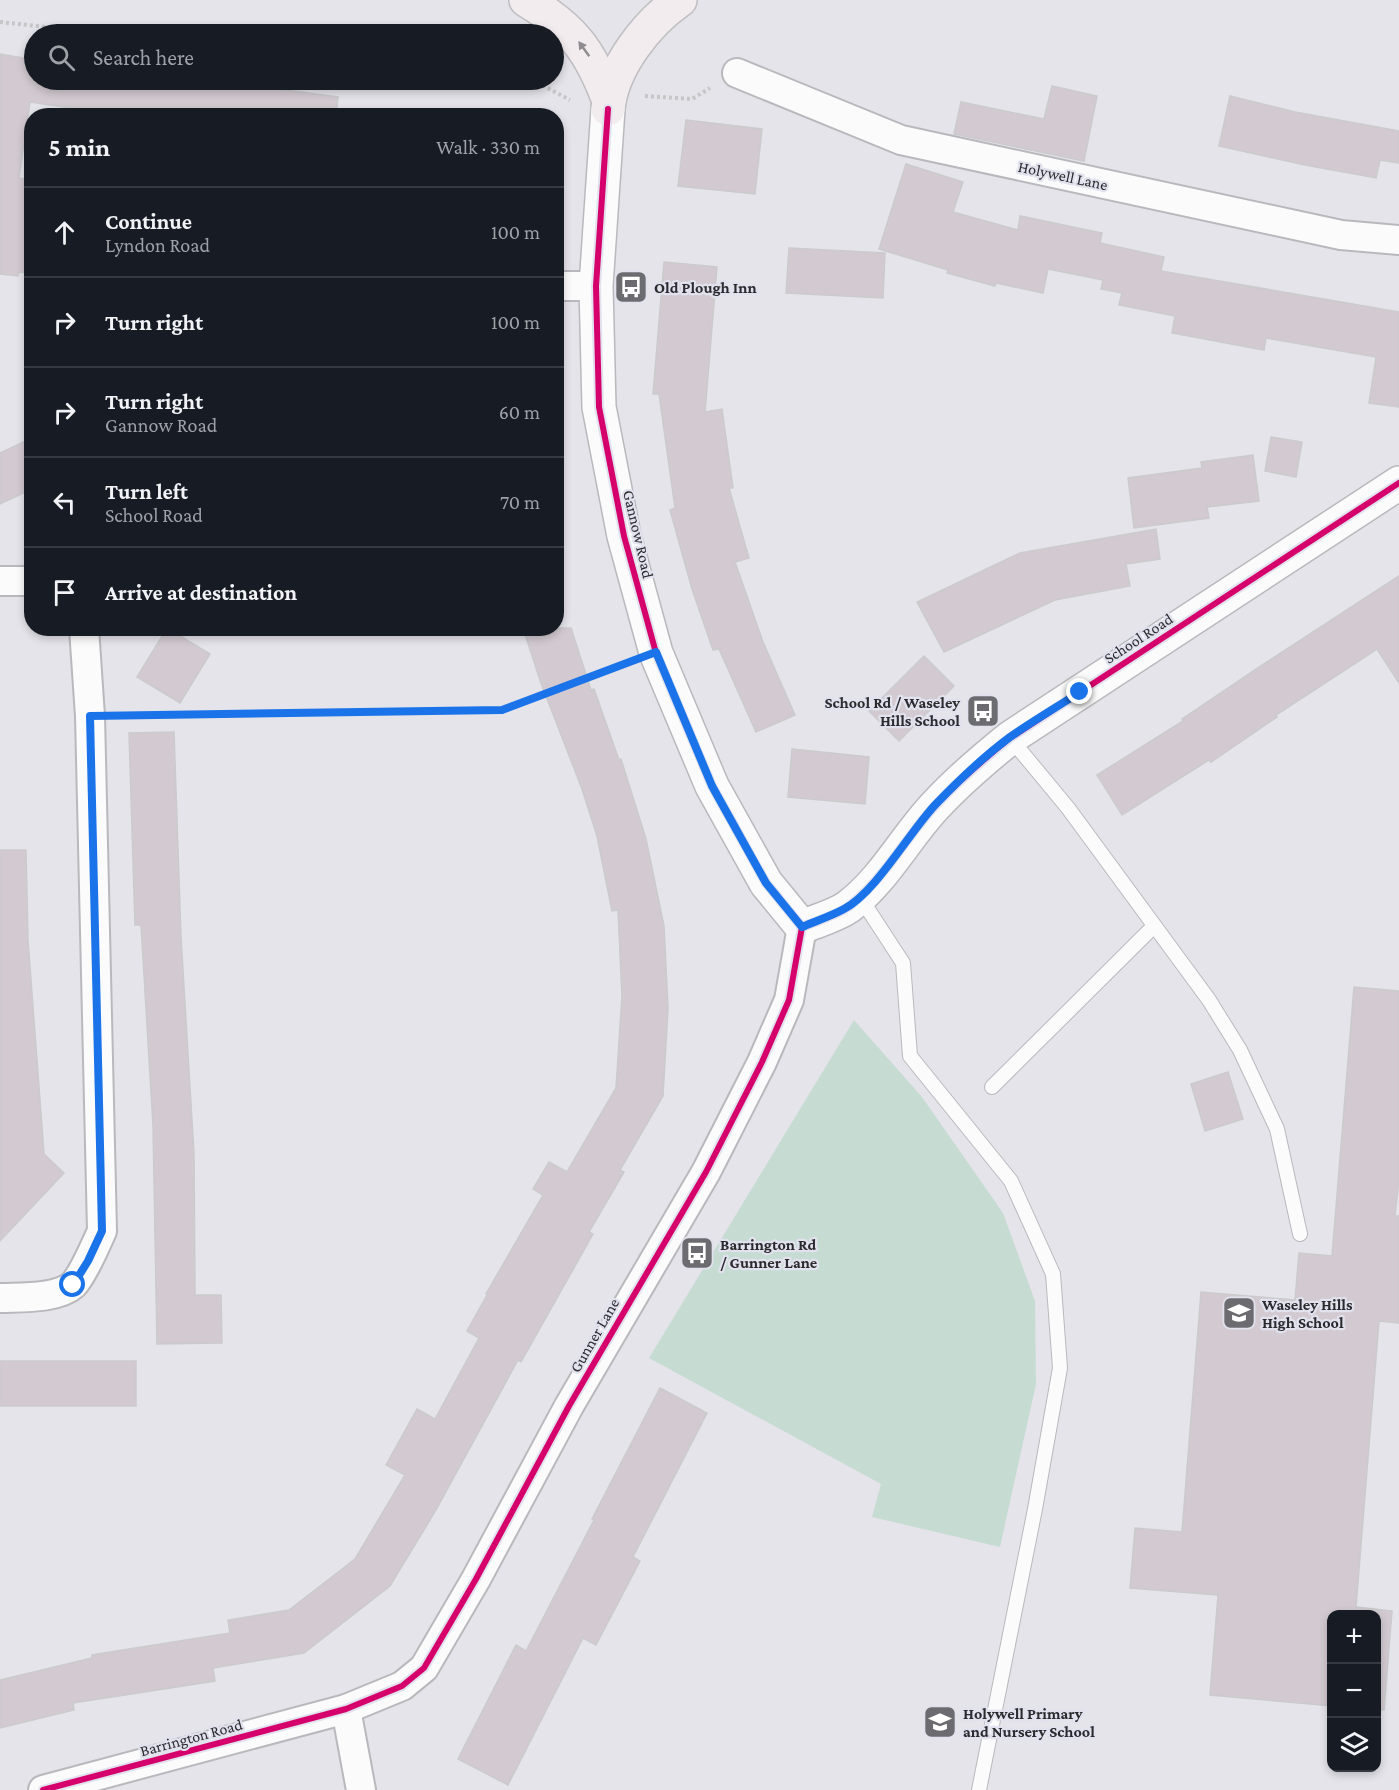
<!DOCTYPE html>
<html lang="en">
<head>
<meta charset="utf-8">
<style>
  body { margin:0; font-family:"Crimson Pro",serif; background:#242831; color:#f1f3f6 }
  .controls { position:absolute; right:18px; bottom:18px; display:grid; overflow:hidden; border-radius:12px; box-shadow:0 3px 9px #0003 }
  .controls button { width:54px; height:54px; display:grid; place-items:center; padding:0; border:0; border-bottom:2px solid #363941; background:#171b24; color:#f1f3f6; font:30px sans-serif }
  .stop { position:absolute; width:18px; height:18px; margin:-14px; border:4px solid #1a73e8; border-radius:50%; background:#fff }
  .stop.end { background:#1a73e8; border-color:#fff; box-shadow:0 2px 6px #0008 }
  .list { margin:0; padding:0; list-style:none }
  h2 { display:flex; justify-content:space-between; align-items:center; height:78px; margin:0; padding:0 24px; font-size:26px }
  h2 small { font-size:20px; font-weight:400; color:#9ea1a6 }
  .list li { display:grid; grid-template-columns:39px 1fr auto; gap:18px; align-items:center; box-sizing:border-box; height:90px; padding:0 24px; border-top:2px solid #363941 }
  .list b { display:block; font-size:22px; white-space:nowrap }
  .list p { margin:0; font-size:20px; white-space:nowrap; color:#9ea1a6 }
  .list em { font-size:20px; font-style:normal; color:#9ea1a6 }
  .icon { flex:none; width:33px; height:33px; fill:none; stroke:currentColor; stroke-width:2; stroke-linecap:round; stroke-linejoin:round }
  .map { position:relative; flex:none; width:1399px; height:1790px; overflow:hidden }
  .search { position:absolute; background:#171b24; box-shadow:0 3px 9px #0003; left:24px; top:24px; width:540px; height:66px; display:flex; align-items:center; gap:15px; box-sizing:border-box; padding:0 21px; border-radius:33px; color:#9ea1a6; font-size:22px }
  .panel { position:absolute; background:#171b24; box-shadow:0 3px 9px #0003; left:24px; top:108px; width:540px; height:528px; border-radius:24px }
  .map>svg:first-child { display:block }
</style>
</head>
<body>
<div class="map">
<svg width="1399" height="1790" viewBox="0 0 1399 1790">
  <rect width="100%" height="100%" fill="#e4e4ea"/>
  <path fill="#c6dbd2" d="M854 1020 922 1097 1003 1213 1035 1301 1036 1384 1000 1547 872 1517 881 1484 649 1358Z"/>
  <g fill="#d2cad0" stroke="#cbcacd" stroke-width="1.5">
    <path d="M0 54 34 60V80H225V82L338 97 336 116H123L30 102 19 178 31 180 27 214H32V273L19 272 18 276 0 274Z"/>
    <path d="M1052 86 1097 96 1084 161 954 134 961 102 1044 119Z"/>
    <path d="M1230 96 1295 112 1399 131V163L1380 160 1376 178 1305 165 1219 146Z"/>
    <path d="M686 120 762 129 755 194 678 186Z"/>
    <path d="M906 164 963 182 953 212 1018 230 1020 216 1102 233 1100 243 1164 257 1161 271 1399 312V407L1369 403 1376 357 1266 338 1264 350 1172 333 1175 316 1119 305 1122 293 1101 289 1103 280 1048 269 1043 293 996 283 995 286 947 273 948 270 879 249Z"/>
    <path d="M789 248 885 253 883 298 786 293Z"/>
    <path d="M664 262 717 267 705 412 722 409 733 488H729L749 558 735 562 763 642 795 715 756 732 719 649 713 650 692 589 670 510 675 508 659 394H653Z"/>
    <path d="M1271 437 1302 442 1296 477 1265 471Z"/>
    <path d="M32 438V489L0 504V453Z"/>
    <path d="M1253 455 1259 501 1207 507 1209 518 1134 528 1128 478 1202 468 1201 462Z"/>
    <path d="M1156 529 1160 559 1126 564 1130 586 1055 600 944 652 917 602 1020 553Z"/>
    <path d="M1399 576V683L1377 649 1276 715 1277 717 1211 762 1209 760 1122 815 1097 775 1183 721 1182 719 1259 667Z"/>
    <path d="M167 628 210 654 180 703 137 677Z"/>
    <path d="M523 628H571L591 690 594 689 619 760 621 759 646 839 664 926 668 1008 663 1096 620 1170 624 1172 589 1232 593 1234 552 1307 521 1362 518 1360 436 1510 390 1586 304 1653 213 1668 215 1681 73 1703 74 1710 0 1728V1680L92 1658V1655L230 1633 228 1620 289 1610 355 1559 405 1475 386 1465 417 1409 435 1419 479 1338 467 1331 487 1295 486 1294 543 1195 533 1189 549 1162 567 1172 616 1088 622 996 618 910 612 911 597 836 582 789 541 683Z"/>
    <path d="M924 656 954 686 899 741 869 711Z"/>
    <path d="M174 732 181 937 194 1154 195 1295H221L222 1343 157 1344 153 1125 141 925H135L129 733Z"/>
    <path d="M792 749 869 757 865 804 788 797Z"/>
    <path d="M0 850H26L28 940 44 1154 64 1173 0 1241Z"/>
    <path d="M1354 987 1399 991V1178L1395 1216H1399V1323L1379 1321 1356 1607 1392 1611 1384 1710H1377V1614H1332V1706L1210 1695 1218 1595 1130 1588 1135 1528 1182 1532 1201 1292 1295 1300 1299 1253 1332 1256Z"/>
    <path d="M1228 1072 1243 1119 1205 1131 1191 1084Z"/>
    <rect x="0" y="1361" width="136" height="45"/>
    <path d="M660 1388 707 1413 633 1557 640 1561 596 1645 583 1638 508 1785 458 1759 516 1645 526 1651 594 1520 592 1519Z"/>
  </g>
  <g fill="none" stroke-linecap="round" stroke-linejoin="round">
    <defs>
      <g id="service">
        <path d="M1010 738 1068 808 1209 1000 1240 1050 1277 1129 1300 1234"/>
        <path d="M860 897 903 963 910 1056 1011 1181 1053 1274 1060 1368 1035 1509 979 1790"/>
        <path d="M992 1087 1153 927"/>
      </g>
      <g id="minor">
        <path d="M737 73 901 140 1341 235 1399 240"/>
        <path d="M556 286H596"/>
        <path d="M0 581H32"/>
        <path d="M0 1298C21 1297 57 1299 73 1285 83 1275 96 1244 102 1231L90 716 84 628"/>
        <path d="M346 1709 361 1790"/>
        <path d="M43 1790 346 1709 402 1686 424 1668 476 1579 569 1406 706 1172 762 1062 789 1000 802 927"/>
      </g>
      <path id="tertiary" d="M608 109 596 286 599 407 624 536 656 653 712 786 766 883 802 927C816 921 835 916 848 907 884 880 905 838 935 806 958 781 984 759 1010 738L1399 483"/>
      <g id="trunk">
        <path d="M526 0C573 28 590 50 609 101"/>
        <path d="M608 109C612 67 647 23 680 0"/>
      </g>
    </defs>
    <use href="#service" stroke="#b9b9bd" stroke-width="16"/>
    <use href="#minor" stroke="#b9b9bd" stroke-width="32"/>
    <use href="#tertiary" stroke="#b9b9bd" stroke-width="36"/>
    <use href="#trunk" stroke="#bfbfc2" stroke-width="36"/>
    <g stroke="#c6c6c8" stroke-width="4" stroke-dasharray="3 3" stroke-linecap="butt">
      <path d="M0 22 112 34"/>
      <path d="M377 30 493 34"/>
      <path d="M501 80 540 84 570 100"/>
      <path d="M645 96 692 99 710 88"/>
      <path d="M124 715 502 710 624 664"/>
    </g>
    <use href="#service" stroke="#fbfbfc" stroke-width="14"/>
    <use href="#minor" stroke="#fbfbfc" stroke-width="28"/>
    <use href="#tertiary" stroke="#fbfbfc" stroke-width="33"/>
    <use href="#trunk" stroke="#f3ecef" stroke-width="33"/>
    <defs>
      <g id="cycleway">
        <path d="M608 109 596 286 599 407 624 536 656 653 712 786 766 883 802 927"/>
        <path d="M802 927C816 921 835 916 848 907 884 880 905 838 935 806 958 781 984 759 1010 738L1399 483"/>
        <path d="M43 1790 346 1709 402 1686 424 1668 476 1579 569 1406 706 1172 762 1062 789 1000 802 927"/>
      </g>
    </defs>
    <use href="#cycleway" stroke="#e1e2ed" stroke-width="10"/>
    <use href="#cycleway" stroke="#d6006c" stroke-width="6"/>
  </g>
  <defs><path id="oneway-solid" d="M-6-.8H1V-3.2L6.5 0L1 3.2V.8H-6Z" transform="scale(1.5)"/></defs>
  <use fill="#8f8c8f" href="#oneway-solid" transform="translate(584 49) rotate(-126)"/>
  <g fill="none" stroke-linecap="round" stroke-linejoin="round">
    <path stroke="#1a73e8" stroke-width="8" d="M73 1285 88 1261 102 1231 90 716 502 710 656 652 712 786 766 883 802 927C816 921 831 916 844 909 875 893 909 833 935 805 958 781 983 757 1010 737 1033 721 1057 707 1080 692"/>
  </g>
  <defs>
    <symbol id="bus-square" viewBox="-11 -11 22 22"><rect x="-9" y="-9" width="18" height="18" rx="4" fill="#6c6c70" stroke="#e1e2ed"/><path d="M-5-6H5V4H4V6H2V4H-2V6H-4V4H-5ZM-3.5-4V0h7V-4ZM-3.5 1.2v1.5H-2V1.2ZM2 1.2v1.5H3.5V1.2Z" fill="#fff"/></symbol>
    <symbol id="school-square" viewBox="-11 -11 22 22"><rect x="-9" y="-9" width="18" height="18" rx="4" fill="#6c6c70" stroke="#e1e2ed"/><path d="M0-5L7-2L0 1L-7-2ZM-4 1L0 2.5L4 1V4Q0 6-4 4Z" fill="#fff"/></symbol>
  </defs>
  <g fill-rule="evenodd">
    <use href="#bus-square" x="612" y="268" width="38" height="38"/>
    <use href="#bus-square" x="964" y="692" width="38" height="38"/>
    <use href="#bus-square" x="678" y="1234" width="38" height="38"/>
    <use href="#school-square" x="1220" y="1294" width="38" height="38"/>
    <use href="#school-square" x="921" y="1703" width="38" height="38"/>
  </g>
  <g text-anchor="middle" stroke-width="4.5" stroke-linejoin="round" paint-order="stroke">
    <g font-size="16" fill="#2b2b2f" stroke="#e1e2ed">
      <text transform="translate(1063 175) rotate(12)" y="6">Holywell Lane</text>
      <text transform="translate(639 534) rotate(77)" y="6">Gannow Road</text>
      <text transform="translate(1138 638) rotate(-33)" y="6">School Road</text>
      <text transform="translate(594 1335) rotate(-60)" y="6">Gunner Lane</text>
      <text transform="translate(191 1737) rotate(-15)" y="6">Barrington Road</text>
    </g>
    <g font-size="16" font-weight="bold" fill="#2b2b2f" stroke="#e1e2ed" text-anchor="start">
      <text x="654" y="293">Old Plough Inn</text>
      <text x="960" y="708" text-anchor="end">School Rd / Waseley<tspan x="960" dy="18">Hills School</tspan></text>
      <text x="720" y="1250">Barrington Rd<tspan x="720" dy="18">/ Gunner Lane</tspan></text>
      <text x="1262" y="1310">Waseley Hills<tspan x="1262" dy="18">High School</tspan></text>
      <text x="963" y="1719">Holywell Primary<tspan x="963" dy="18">and Nursery School</tspan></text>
    </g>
  </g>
</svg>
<div class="controls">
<button>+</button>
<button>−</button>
<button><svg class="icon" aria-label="layers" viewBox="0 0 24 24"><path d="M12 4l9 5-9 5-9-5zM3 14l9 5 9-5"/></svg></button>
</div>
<div class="stop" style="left:73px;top:1285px"></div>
<div class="stop end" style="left:1080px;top:692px"></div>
<div class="search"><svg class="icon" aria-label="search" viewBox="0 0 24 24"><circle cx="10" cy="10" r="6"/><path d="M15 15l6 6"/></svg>Search here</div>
<section class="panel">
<h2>5 min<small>Walk · 330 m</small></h2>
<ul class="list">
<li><svg class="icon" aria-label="ahead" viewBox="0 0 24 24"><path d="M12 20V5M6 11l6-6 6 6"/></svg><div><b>Continue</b><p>Lyndon Road</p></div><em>100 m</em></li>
<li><svg class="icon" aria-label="right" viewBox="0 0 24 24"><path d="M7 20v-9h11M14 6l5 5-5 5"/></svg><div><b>Turn right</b></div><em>100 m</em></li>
<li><svg class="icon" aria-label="right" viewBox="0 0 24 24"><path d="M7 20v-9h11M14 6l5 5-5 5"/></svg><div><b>Turn right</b><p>Gannow Road</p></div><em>60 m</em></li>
<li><svg class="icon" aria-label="left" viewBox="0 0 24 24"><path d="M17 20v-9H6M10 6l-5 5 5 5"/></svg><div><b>Turn left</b><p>School Road</p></div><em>70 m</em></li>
<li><svg class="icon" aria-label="arrive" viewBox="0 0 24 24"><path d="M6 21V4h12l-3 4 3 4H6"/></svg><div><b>Arrive at destination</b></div></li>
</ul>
</section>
</div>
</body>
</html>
